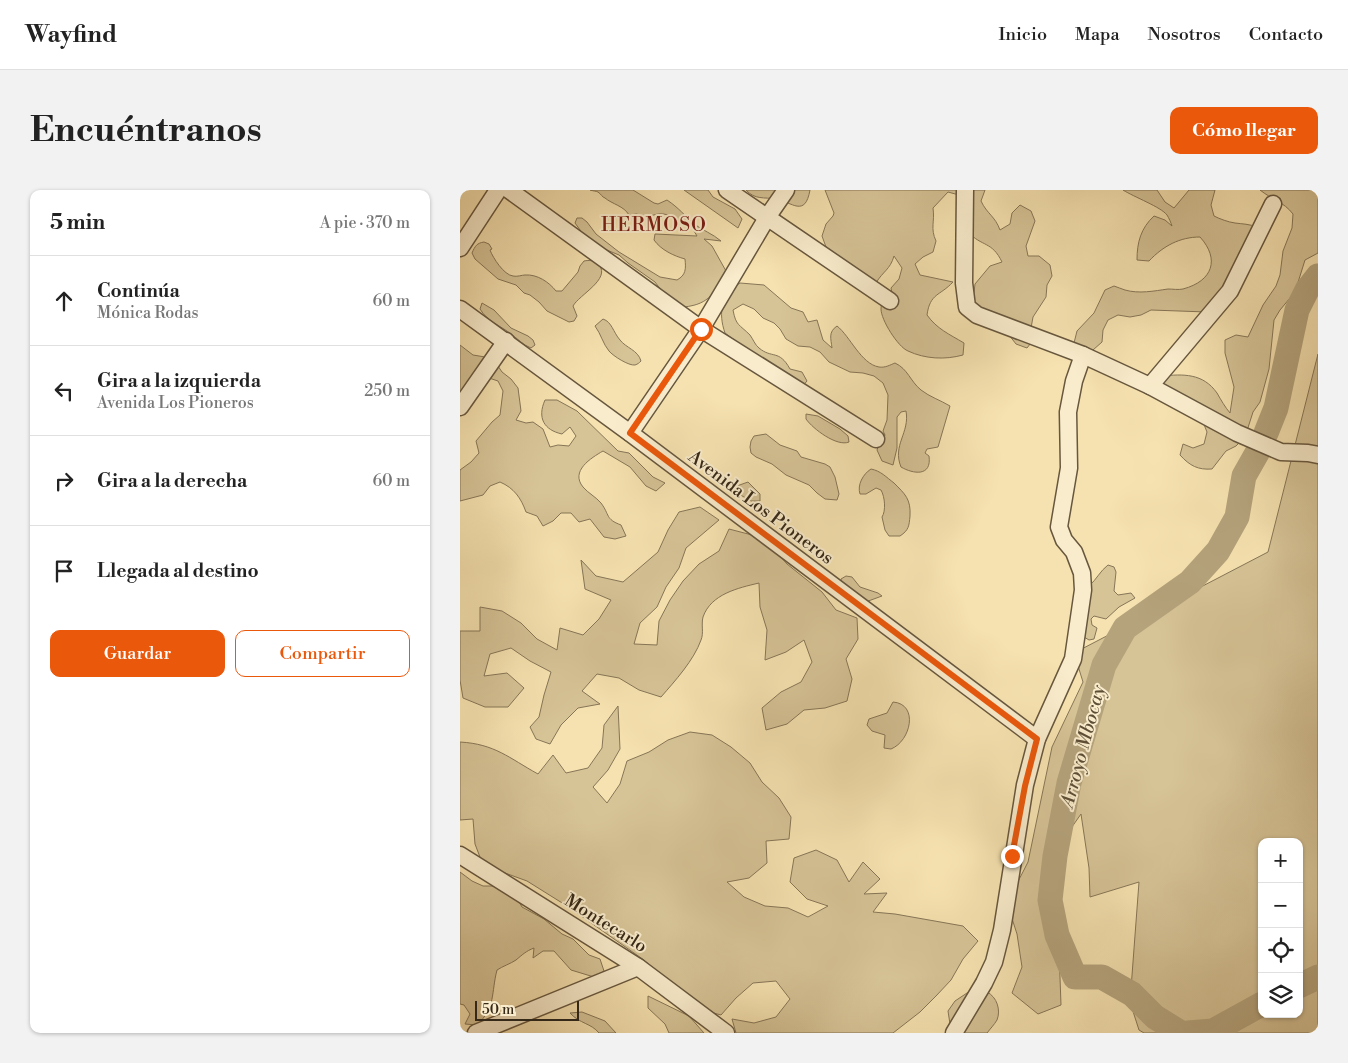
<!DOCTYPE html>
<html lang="es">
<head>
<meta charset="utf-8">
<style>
  body { margin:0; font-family:"Libre Bodoni",serif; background:#f2f2f2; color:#222 }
  .controls { position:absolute; right:15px; bottom:15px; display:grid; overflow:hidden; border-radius:10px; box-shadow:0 1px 4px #0004 }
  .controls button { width:45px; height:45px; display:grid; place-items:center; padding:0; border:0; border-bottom:1px solid #e0e0e0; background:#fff; color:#222; font:25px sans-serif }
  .scale { position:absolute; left:15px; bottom:12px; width:104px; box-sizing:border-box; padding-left:5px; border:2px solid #372918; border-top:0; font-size:14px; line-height:18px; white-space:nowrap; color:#372918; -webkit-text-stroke:4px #f9eccc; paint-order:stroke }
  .stop { position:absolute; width:15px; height:15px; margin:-11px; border:4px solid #ea580c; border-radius:50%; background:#fff }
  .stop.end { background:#ea580c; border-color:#fff; box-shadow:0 1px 5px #0008 }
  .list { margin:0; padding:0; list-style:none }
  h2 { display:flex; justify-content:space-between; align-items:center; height:65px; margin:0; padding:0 20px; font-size:21px }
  h2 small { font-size:16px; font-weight:400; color:#767676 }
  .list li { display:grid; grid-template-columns:32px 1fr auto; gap:15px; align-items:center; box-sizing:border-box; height:90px; padding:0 20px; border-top:1px solid #e0e0e0 }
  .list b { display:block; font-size:19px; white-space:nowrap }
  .list p { margin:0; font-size:16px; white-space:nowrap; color:#767676 }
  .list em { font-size:16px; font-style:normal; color:#767676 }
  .actions { display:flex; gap:10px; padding:15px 20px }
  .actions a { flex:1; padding:11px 0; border:1px solid #ea580c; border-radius:10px; text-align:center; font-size:18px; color:#ea580c }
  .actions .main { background:#ea580c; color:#fff }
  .icon { flex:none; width:28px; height:28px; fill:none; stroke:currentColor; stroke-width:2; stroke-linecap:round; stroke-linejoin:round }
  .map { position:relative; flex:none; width:858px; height:843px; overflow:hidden; border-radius:10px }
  header { display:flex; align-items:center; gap:30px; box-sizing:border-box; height:70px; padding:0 25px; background:#fff; border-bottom:1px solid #e0e0e0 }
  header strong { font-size:24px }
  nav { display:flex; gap:28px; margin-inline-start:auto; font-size:18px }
  .intro { display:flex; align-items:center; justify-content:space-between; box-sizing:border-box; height:120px; padding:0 30px }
  h1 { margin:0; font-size:35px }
  .button { padding:12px 22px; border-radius:10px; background:#ea580c; color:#fff; font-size:18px; font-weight:700 }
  main { display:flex; gap:30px; padding:0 30px }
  aside { flex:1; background:#fff; border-radius:10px; box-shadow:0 1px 4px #0004 }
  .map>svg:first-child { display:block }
</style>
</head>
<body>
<header>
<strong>Wayfind</strong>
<nav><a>Inicio</a><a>Mapa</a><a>Nosotros</a><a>Contacto</a></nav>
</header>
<div class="intro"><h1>Encuéntranos</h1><a class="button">Cómo llegar</a></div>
<main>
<aside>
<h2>5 min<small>A pie · 370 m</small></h2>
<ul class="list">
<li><svg class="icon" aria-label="ahead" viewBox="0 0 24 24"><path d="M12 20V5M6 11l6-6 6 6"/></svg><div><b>Continúa</b><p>Mónica Rodas</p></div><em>60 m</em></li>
<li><svg class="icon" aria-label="left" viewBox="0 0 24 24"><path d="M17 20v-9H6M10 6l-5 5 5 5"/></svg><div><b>Gira a la izquierda</b><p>Avenida Los Pioneros</p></div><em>250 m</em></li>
<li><svg class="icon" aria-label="right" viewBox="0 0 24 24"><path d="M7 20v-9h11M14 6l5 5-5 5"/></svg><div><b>Gira a la derecha</b></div><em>60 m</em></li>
<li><svg class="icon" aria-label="arrive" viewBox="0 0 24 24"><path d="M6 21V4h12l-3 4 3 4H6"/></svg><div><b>Llegada al destino</b></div></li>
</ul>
<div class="actions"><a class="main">Guardar</a><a>Compartir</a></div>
</aside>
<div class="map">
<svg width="858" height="843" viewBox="0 0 858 843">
  <rect width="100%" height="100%" fill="#f6e2b0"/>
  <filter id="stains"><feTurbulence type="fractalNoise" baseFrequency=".004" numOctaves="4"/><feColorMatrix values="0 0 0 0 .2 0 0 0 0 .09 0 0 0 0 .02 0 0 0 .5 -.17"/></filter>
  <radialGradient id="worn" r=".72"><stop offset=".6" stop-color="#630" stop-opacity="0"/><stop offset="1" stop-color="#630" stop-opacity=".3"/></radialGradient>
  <g fill="#d6c396" stroke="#867657" fill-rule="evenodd">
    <path d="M130 0H173L194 13 198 14 207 10C219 18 224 25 234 34 242 40 253 44 261 51L244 49 252 56 266 81C254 102 251 114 224 117L207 108 195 92 168 73 159 65 137 56 123 44 115 33 117 28H122L127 32 136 44 159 62 200 87 217 90C226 85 226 79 225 69 214 66 201 60 194 50L195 44 237 46 231 36C220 36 214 26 204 24 196 23 190 27 182 27L177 24 169 25C164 16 152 14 145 8 142 7 141 4 138 2 136 1 133 1 130 0Z"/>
    <path d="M224 0H248L253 7 275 19 282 29 278 38C260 25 242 13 224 0Z"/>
    <path d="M286 0H350C345 28 332 12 316 9 304 7 295 10 286 0Z"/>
    <path d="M365 0H499V5L488 2 473 18C475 32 470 38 476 51L473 62 463 67 455 74 460 85 493 92C480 106 470 103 467 125 477 139 489 144 504 153L503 165C485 170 465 169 448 161 438 157 421 130 421 119 421 116 422 111 423 108H430L435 118 431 98 439 89 442 78 434 66C430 80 423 81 416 93L381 77 366 57 362 46 366 34 373 26 374 23Z"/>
    <path d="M508 0H525L521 11C527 24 535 26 540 40L550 34 552 23 560 15 571 21 575 31 566 56 568 66H579L590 75 592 86 587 95 586 107 573 127 571 138 574 149 567 158 556 154 549 145 512 119 515 94 530 76 542 72C532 51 522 57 508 42Z"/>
    <path d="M663 0H697L705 12 714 18 729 0H755L751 15 754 26C760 29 768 32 775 33 783 34 789 34 797 37L782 68 747 122 691 120 681 125 670 127 658 125 648 130 643 140 642 152 633 160 622 162 614 153 617 141 634 123 645 100 654 96C658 97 661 99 665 100 679 104 694 101 708 99 713 99 718 100 723 99 753 91 760 69 740 47 720 47 703 56 689 71L677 70C677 52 681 38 694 26L705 30 712 36C711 33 709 28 707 25 701 17 674 7 663 0Z"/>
    <path d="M800 0H858V63L845 70 835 102 820 120 814 130 809 179 800 212 793 222 785 247 776 256 766 261 752 279C738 280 730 276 720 265L723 254 733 258 744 254 747 242 743 232 695 199 702 186C723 184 743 183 757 203 761 210 765 217 770 223L774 197 765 163V150L776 145 788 147 803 115 816 96 820 85 823 61 832 38 833 24C824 12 811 9 800 0Z"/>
    <path d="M24 52 29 54 32 59 30 60C33 68 44 85 53 86 57 87 62 85 65 85 77 84 89 92 96 101H102L118 82 120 76 124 71C129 70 135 70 139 75 151 89 119 105 113 116L117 126 114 131 109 132 87 121 79 112 70 105 64 103 56 95 38 89 15 69 12 63C15 56 17 53 24 52Z"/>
    <path d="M280 93 304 95 331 118 343 122 348 132 357 130 363 150 372 158C371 149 368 142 377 136 390 146 401 174 419 177 425 178 430 175 435 173 448 179 450 191 461 200 470 207 480 210 490 216L478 257 467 259 465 263 469 266C472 287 453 284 441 277 432 255 450 243 446 221L441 222 437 227V258L433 275 422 271 417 260 419 254 423 250 425 245 423 241 427 230 428 205 423 193 414 186 403 183 390 182 369 172 360 162 350 157 338 156 326 149 320 139 314 133 303 128 294 119 283 114 273 120C276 136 279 134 290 145 293 149 295 155 299 158 312 169 319 159 330 179L342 182 347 191 340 199 265 143C258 123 261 104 280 93Z"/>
    <path d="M22 113 34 120 51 138 68 146 73 150 75 155 71 158C63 155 58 149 51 144 41 136 27 131 20 119Z"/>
    <path d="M143 129C152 132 153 142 160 150 166 158 178 160 181 171 179 173 178 174 175 175 169 176 153 166 149 161 143 154 141 144 135 136Z"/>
    <path d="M0 155 13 165 25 167 36 173 42 182 51 189 58 198 61 221 56 230 66 233 73 232 83 239 90 257 98 255 109 256 116 246 110 237 102 244C84 240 77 228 85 210H97L117 221 158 261 169 263 193 287 205 293 196 301 186 296 170 277 143 261C131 268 110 281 123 297 128 303 136 307 141 313 150 325 145 329 161 335L166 346 155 349 144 347 130 329 119 332 111 323H101L93 331 83 336 77 326 66 322C61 308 54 298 40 292L30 296 23 305 0 311V280L11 272 19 263 16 251 32 232 40 225 43 201 38 191 26 187 0 205Z"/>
    <path d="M858 164V843H684L679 840 670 812 679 692 630 707 629 678 621 624 600 654 595 700 594 728 599 760 601 815 578 824 552 803 562 777 557 744 547 713 568 672 592 557 623 492 614 463 808 362ZM802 652H839V824H802Z"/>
    <path d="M346 224 358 226 380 239 388 246 389 252C377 257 353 239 346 229Z"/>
    <path d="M306 244 320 255 337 261 341 267 365 274 370 277 375 287 379 304 377 310 365 309 357 303 349 295 326 285 312 274 296 267 291 263 290 257 291 251 294 246Z"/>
    <path d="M411 279C421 281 426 287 434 293 445 304 451 309 450 326 449 336 449 340 440 346H429L425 340 422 327C426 321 425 307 421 300L416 298 406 304H400C397 295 403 284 411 279Z"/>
    <path d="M288 292 300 304V311H291L277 303 274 297Z"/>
    <path d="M240 317 259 330 226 358 219 378 206 397 197 417 180 433 174 454 197 455 199 431 210 410 223 391 239 374 259 361 269 339 292 345 312 357 327 374 362 402 376 420 397 428 398 449 386 469 392 489 387 511 365 518 344 520 327 534 306 540 302 518 321 502 341 492 352 472 344 450 326 462 305 470 307 440 300 417 299 393C278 398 251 404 243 427 241 435 244 443 241 450 234 470 215 491 201 507L179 500 159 488 137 484 122 501 140 514 118 518 101 535 90 554 76 549 70 537 79 527 84 505 91 482 70 471 51 458 30 464 24 486 47 483 64 498 48 517H25L3 508 0 490V441H20V417L42 421 61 433 77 449 97 460 100 438 123 445 139 429 151 410 125 399 121 370 136 386 163 392 198 362 208 340 219 322Z"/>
    <path d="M648 375 654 377 656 382 654 401 658 405 671 403 675 408 659 417 646 429 634 426 631 429 632 435 637 438 634 449 629 450 624 447 629 396C637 389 640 381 648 375Z"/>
    <path d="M386 386 392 387 400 397 418 403 422 406 400 414 382 397 381 389Z"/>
    <path d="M433 512C459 514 451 551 431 559L424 558 425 545 412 541 407 535 409 529 427 523Z"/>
    <path d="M158 516 160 559 148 580 133 597 147 613 160 594 167 571 189 562 208 550 230 542 252 545 271 557 290 573 302 592 319 608 331 627 329 649 306 651 307 673 289 688 267 692 284 707 305 716 328 718 348 727 368 716 347 709 330 692 334 668 356 660 377 670 389 692 403 672 420 689 404 704 427 703 413 722 435 724 503 736 518 751 503 769 491 790 476 806 460 822 433 843H276L272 829 294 833 316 827 330 809 316 791 293 793 276 808 261 825 239 819 184 770 107 716 67 691 23 675 15 654 13 629 0 630V552C35 554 49 568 78 584L93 565 106 583 128 578 142 558 144 535Z"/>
    <path d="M0 682 12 691 23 696H35L56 706 62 717 84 729 102 744 113 749 129 765 140 769 144 781 134 787 111 780 94 761H83L73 768 74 758C66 761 62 765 56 770 50 774 43 776 37 780 31 803 36 817 17 835L5 834 10 824 4 815 0 814Z"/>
    <path d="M510 801C516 801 522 800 527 802 537 807 541 820 537 830 534 835 530 839 527 843H502L490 834 488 821 495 811Z"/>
    <path d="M188 806 229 826 244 843H209L205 834 188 818Z"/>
    <path d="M122 822 145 831 156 843H139C131 833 120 834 110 823Z"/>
  </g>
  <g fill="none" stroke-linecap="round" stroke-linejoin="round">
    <g stroke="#b5a37c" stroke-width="25">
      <path d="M806 243 816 218 837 120 847 100 858 86"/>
      <path d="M839 796 858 787"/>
      <path d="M721 843 695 827 672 804 642 787H615L597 745 590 710 595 666 609 593 644 475 665 438 730 392 758 361 777 327 784 286 801 256"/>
      <path d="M728 843 753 841 802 814"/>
    </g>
    <defs>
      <g id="minor">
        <path d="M49 0 241 139 416 249"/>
        <path d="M267 0 430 111"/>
        <path d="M505 0 504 93 507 117 517 125 623 165 690 196 777 243 821 262 848 263 858 265"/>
        <path d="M0 58 38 0"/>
        <path d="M0 119 170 243 577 549"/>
        <path d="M690 196 770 101 813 14"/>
        <path d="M0 217 46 151"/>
        <path d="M170 243 241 139 308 26 326 0"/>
        <path d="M0 665 178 777 266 843"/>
        <path d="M16 843 178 777"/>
        <path d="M494 843 524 793 534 772 542 740 565 595 577 549 613 469 623 400 622 383 614 362 604 350 599 337 609 278 608 222 614 191 623 165"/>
      </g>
    </defs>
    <use href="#minor" stroke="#67573e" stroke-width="19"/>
    <use href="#minor" stroke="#f9eccc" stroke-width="16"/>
  </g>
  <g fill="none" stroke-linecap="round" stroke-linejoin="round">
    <path stroke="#ea580c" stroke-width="6" d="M241 139 170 243 577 549 565 596 552 666"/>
  </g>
  <g text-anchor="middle" stroke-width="4" stroke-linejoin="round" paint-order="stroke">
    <g font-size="18" fill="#372918" stroke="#f9eccc">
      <text transform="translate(301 317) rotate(37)" y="6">Avenida Los Pioneros</text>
      <text transform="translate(146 733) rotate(32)" y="6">Montecarlo</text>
    </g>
    <g font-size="19" letter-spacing="1" fill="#7a1f14" stroke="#f9eccc">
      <text x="194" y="41">HERMOSO</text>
    </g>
    <g font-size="19" font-style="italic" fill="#5d4e36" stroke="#f9eccc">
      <text transform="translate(622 556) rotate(-75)" y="7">Arroyo Mbocay</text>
    </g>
  </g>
  <rect width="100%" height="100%" filter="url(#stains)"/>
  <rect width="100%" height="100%" fill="url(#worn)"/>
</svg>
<div class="controls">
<button>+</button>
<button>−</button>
<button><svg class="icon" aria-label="locate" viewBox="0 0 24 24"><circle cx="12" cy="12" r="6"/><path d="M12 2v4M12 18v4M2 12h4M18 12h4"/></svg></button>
<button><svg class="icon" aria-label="layers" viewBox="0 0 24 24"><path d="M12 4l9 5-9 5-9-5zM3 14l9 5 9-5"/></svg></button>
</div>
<div class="scale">50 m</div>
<div class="stop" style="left:241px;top:139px"></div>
<div class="stop end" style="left:552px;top:666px"></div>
</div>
</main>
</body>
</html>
